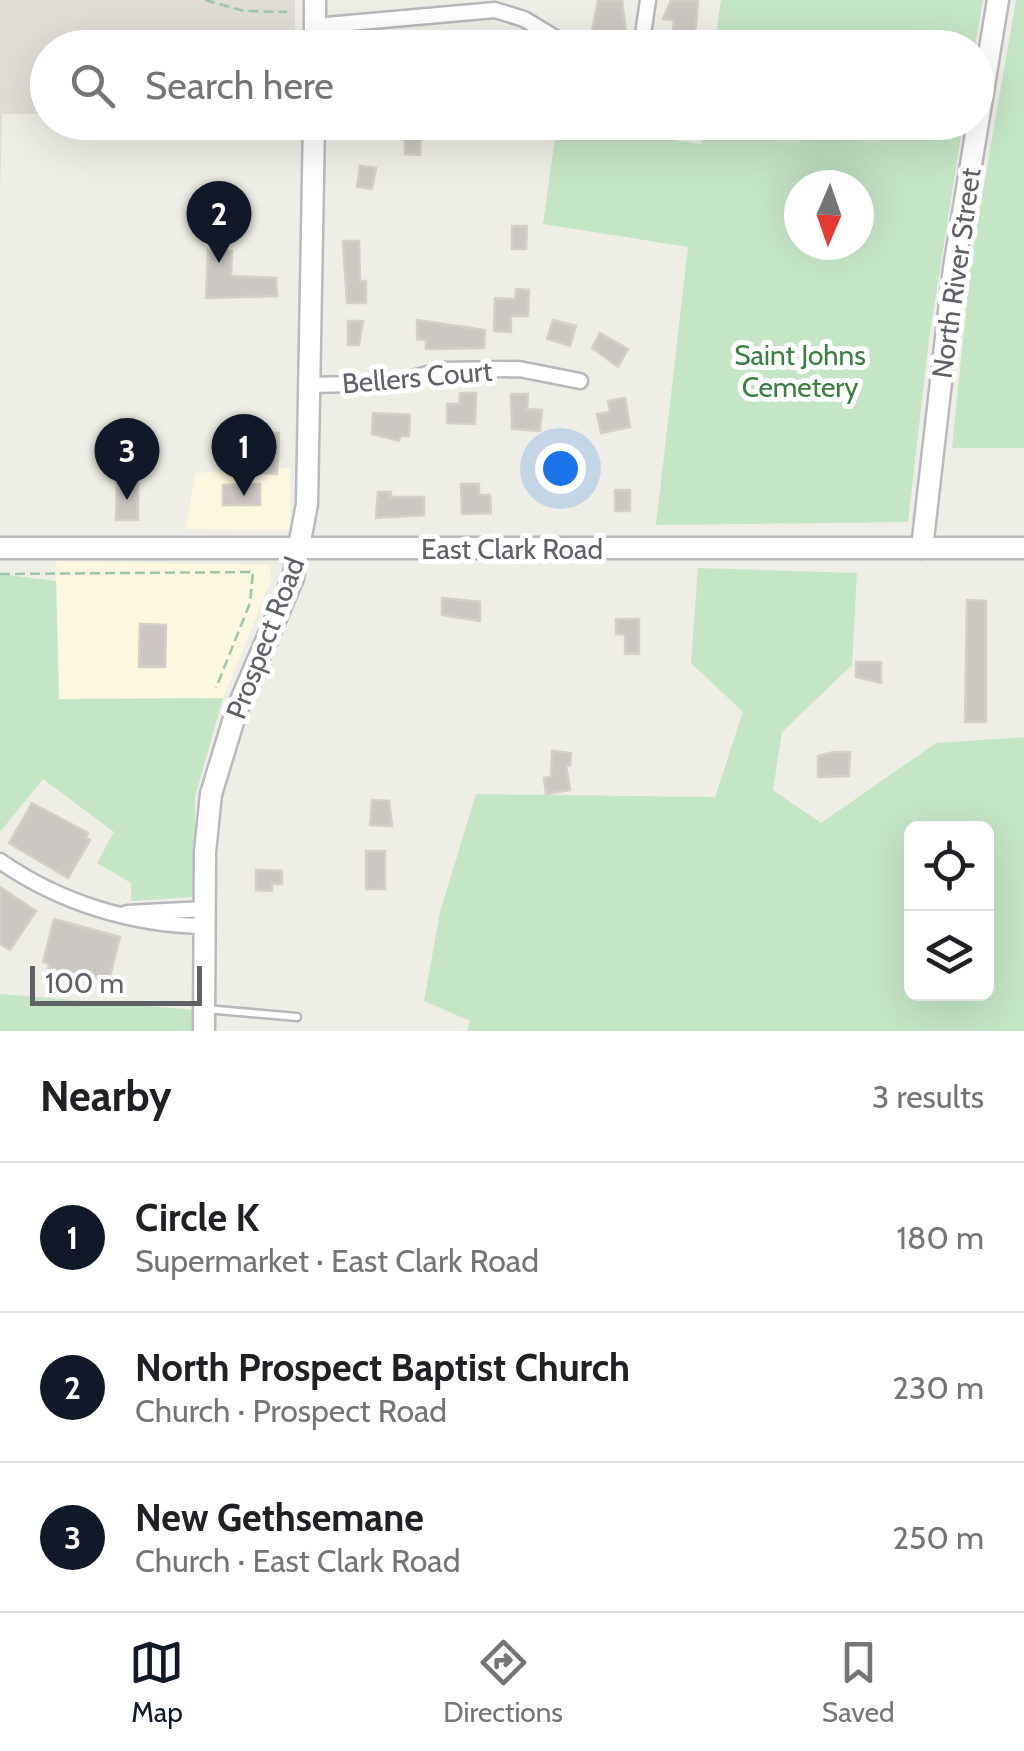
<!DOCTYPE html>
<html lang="en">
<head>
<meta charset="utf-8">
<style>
  body { margin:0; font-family:Cabin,sans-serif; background:#f6f6f6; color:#202124 }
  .controls { position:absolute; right:30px; bottom:30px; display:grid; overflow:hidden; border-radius:15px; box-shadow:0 10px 40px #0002 }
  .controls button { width:90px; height:90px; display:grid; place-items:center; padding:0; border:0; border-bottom:2px solid #e0e0e0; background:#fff; color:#202124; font:50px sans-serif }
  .compass { position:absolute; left:784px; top:170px; width:90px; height:90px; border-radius:50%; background:#fff; box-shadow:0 10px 40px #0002; rotate:182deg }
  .scale { position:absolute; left:30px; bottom:25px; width:172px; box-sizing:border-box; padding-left:10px; border:5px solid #5e6166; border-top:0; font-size:28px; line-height:35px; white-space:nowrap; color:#5e6166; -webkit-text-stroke:8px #fff; paint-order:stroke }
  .you { position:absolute; left:560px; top:468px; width:35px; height:35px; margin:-25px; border:8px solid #fff; border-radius:50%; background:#1a73e8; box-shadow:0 0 0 15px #1a73e833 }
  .badge { display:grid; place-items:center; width:65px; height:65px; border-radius:50%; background:#111827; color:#fff; font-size:32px; font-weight:700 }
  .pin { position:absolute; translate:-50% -82px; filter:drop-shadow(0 2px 5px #0008) }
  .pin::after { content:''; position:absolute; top:52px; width:35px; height:30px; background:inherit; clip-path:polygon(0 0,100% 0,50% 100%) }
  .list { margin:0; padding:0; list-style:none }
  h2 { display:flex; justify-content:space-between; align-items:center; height:130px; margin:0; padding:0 40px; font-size:42px }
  h2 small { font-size:32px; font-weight:400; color:#757577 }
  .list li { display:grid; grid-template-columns:65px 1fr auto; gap:30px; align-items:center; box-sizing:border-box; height:150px; padding:0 40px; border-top:2px solid #e0e0e0 }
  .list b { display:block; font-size:38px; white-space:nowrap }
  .list p { margin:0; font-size:32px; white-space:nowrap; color:#757577 }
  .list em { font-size:32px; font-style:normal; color:#757577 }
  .icon { flex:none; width:55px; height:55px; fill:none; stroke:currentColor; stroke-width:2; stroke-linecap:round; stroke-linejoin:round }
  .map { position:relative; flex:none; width:1024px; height:1031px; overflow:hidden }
  .search { position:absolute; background:#fff; box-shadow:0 10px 40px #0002; left:30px; right:30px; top:30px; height:110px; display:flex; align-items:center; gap:25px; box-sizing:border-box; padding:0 35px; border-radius:55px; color:#757577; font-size:38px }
  .sheet { height:580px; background:#fff }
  nav { display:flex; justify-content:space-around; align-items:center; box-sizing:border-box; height:140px; border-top:2px solid #e0e0e0; background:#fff; font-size:28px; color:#757577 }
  nav a { display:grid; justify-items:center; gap:5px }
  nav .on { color:#111827 }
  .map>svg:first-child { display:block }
</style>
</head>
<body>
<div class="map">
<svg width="1024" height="1031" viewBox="0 0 1024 1031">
  <rect width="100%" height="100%" fill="#efeee6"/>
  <g fill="#fcf7df">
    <path d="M290 468 291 530 185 529 196 473Z"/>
    <path d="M56 561 270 565 271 580 223 698 59 699Z"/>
  </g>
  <path fill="#dfddd5" d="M0 0H295V47L48 48 47 114H2L0 199Z"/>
  <g fill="#c5e5c7" fill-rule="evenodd">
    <path d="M721 0H983L975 47H714Z"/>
    <path d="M1016 0H1024V448H952L971 260Z"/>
    <path d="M557 123 701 144 705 123H963L929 339 908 522 656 525 688 247 543 224ZM799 185H859V245H799Z"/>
    <path d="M698 568 857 573 852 665 782 732 773 790 821 823 936 743 1024 737V1031H467L470 1021 424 1001 440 912 476 794 715 797 743 712 691 663ZM912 828H986V994H912Z"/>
    <path d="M0 574 56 581 59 699 223 698 195 797V897L131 901V883L97 863 114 832 43 779 0 832Z"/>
    <path d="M0 994 196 1010 194 1031H0Z"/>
  </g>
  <g fill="#cbc8c4" stroke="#d3d0c5" stroke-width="2.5">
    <path d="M598 0H622L626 33 615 31 614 39 591 36Z"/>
    <path d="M671 0H698L694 48H671L674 20 663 19Z"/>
    <path d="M405 131H421L420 155 405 154Z"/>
    <path d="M360 166 376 168 372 189 357 187Z"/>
    <path d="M512 226H527L526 249H512Z"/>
    <path d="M343 241H359L360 281H366V303H347Z"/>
    <path d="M208 250 232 251 231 276 276 278 277 296 206 298Z"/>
    <path d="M516 289 529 290 528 316H511V332L494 331 495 298 515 299Z"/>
    <path d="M417 320 485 330 484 348 426 349V340L417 339Z"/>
    <path d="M553 320 576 326 570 346 547 339Z"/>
    <path d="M348 321H363L359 345H348Z"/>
    <path d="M600 333 628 349 618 367 592 348Z"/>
    <path d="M460 393H476L475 424 447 423V404H459Z"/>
    <path d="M511 394H528L527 409 542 410 540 431 512 429Z"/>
    <path d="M625 398 630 427 601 433 597 414 610 412 608 401Z"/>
    <path d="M373 413 410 415 409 436H400L399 441 372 434Z"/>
    <path d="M264 433H279L277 474 263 473Z"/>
    <path d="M117 480H138V520H116Z"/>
    <path d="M260 484V505H223V485Z"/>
    <path d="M461 484H479V495H490L491 513 462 514Z"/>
    <rect x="615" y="490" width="15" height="21"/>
    <path d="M378 492H391V497H424V515L376 518Z"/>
    <path d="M442 598 480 602V621L442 615Z"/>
    <path d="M967 600 986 601V722H965Z"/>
    <path d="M616 619H639V654H625V635L616 634Z"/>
    <path d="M140 624 166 625 165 667H139Z"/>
    <path d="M856 662H881V683L856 677Z"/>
    <path d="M552 751 571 753 570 766 566 765 570 790 546 794 544 778 551 777Z"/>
    <path d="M834 752H850L849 776 818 777V756Z"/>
    <path d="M372 800 389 801 392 826 370 825Z"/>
    <path d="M32 803 88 833 85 838 90 840 68 878 9 843Z"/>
    <rect x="366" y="851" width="19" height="38"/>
    <path d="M256 870 282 871V884H272V891L256 890Z"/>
    <path d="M0 887 36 911 10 950 0 944Z"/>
    <path d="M54 919 120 937 109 980 48 968 49 964 43 962Z"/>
  </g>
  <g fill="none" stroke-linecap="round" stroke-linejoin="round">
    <defs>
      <path id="lane" d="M206 1009 297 1017"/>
      <g id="street">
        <path d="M315 26 495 10 524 19 572 48"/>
        <path d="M641 48 648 0"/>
        <path d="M311 385 396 383 441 370 519 369 580 381"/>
        <path d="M0 861C60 903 133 925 205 926"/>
        <path d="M127 913 205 909"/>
      </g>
      <g id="secondary">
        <path d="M315 48V0"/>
        <path d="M0 548H1024"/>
        <path d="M922 548 954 268 998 0"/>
        <path d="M204 1031 205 852 211 794 236 712 293 578 307 504 314 122"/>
      </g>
    </defs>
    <use href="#lane" stroke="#b6b8bc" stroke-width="11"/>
    <use href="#street" stroke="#b6b8bc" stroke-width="19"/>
    <use href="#secondary" stroke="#b8babf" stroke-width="25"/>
    <g stroke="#9ec6ac" stroke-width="2.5" stroke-dasharray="10 5" stroke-linecap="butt">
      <path d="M205 0 244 11 287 12"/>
      <path d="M0 574 253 572 250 603 216 688"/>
    </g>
    <use href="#lane" stroke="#fff" stroke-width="6"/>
    <use href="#street" stroke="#fff" stroke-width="14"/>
    <use href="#secondary" stroke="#fff" stroke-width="20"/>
  </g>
  <g text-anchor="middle" stroke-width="10" stroke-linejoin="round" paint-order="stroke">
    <g font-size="28" fill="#5e6166" stroke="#fff">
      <text transform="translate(956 273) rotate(-82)" y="10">North River Street</text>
      <text transform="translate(417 377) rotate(-5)" y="10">Bellers Court</text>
      <text x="512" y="559">East Clark Road</text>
      <text transform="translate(265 638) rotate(-69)" y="10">Prospect Road</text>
    </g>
    <g font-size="28" fill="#3a8041" stroke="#fff">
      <text x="800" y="365">Saint Johns<tspan x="800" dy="32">Cemetery</tspan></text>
    </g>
  </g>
</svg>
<div class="controls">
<button><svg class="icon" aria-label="locate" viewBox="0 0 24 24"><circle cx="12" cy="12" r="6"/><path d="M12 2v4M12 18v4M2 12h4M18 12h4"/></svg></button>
<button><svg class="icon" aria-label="layers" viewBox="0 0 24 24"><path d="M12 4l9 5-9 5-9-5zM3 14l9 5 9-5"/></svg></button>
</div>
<svg class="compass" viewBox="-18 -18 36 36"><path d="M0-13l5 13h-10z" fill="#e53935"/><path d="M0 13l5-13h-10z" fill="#757577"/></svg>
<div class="scale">100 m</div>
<div class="you"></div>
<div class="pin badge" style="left:244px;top:496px">1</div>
<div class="pin badge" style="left:219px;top:263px">2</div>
<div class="pin badge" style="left:127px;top:500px">3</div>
<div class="search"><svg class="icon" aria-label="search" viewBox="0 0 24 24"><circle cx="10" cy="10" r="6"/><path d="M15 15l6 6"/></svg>Search here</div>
</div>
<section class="sheet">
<h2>Nearby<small>3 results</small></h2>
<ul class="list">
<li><span class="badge">1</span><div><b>Circle K</b><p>Supermarket · East Clark Road</p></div><em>180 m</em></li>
<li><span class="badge">2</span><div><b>North Prospect Baptist Church</b><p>Church · Prospect Road</p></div><em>230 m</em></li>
<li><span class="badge">3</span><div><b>New Gethsemane</b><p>Church · East Clark Road</p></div><em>250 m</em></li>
</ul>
</section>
<nav>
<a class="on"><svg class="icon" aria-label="map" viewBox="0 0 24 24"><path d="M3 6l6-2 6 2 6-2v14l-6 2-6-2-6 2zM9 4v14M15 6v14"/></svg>Map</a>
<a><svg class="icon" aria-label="directions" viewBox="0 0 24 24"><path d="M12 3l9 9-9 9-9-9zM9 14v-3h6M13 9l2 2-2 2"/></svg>Directions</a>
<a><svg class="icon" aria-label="saved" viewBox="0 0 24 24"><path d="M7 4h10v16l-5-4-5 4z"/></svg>Saved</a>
</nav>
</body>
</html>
